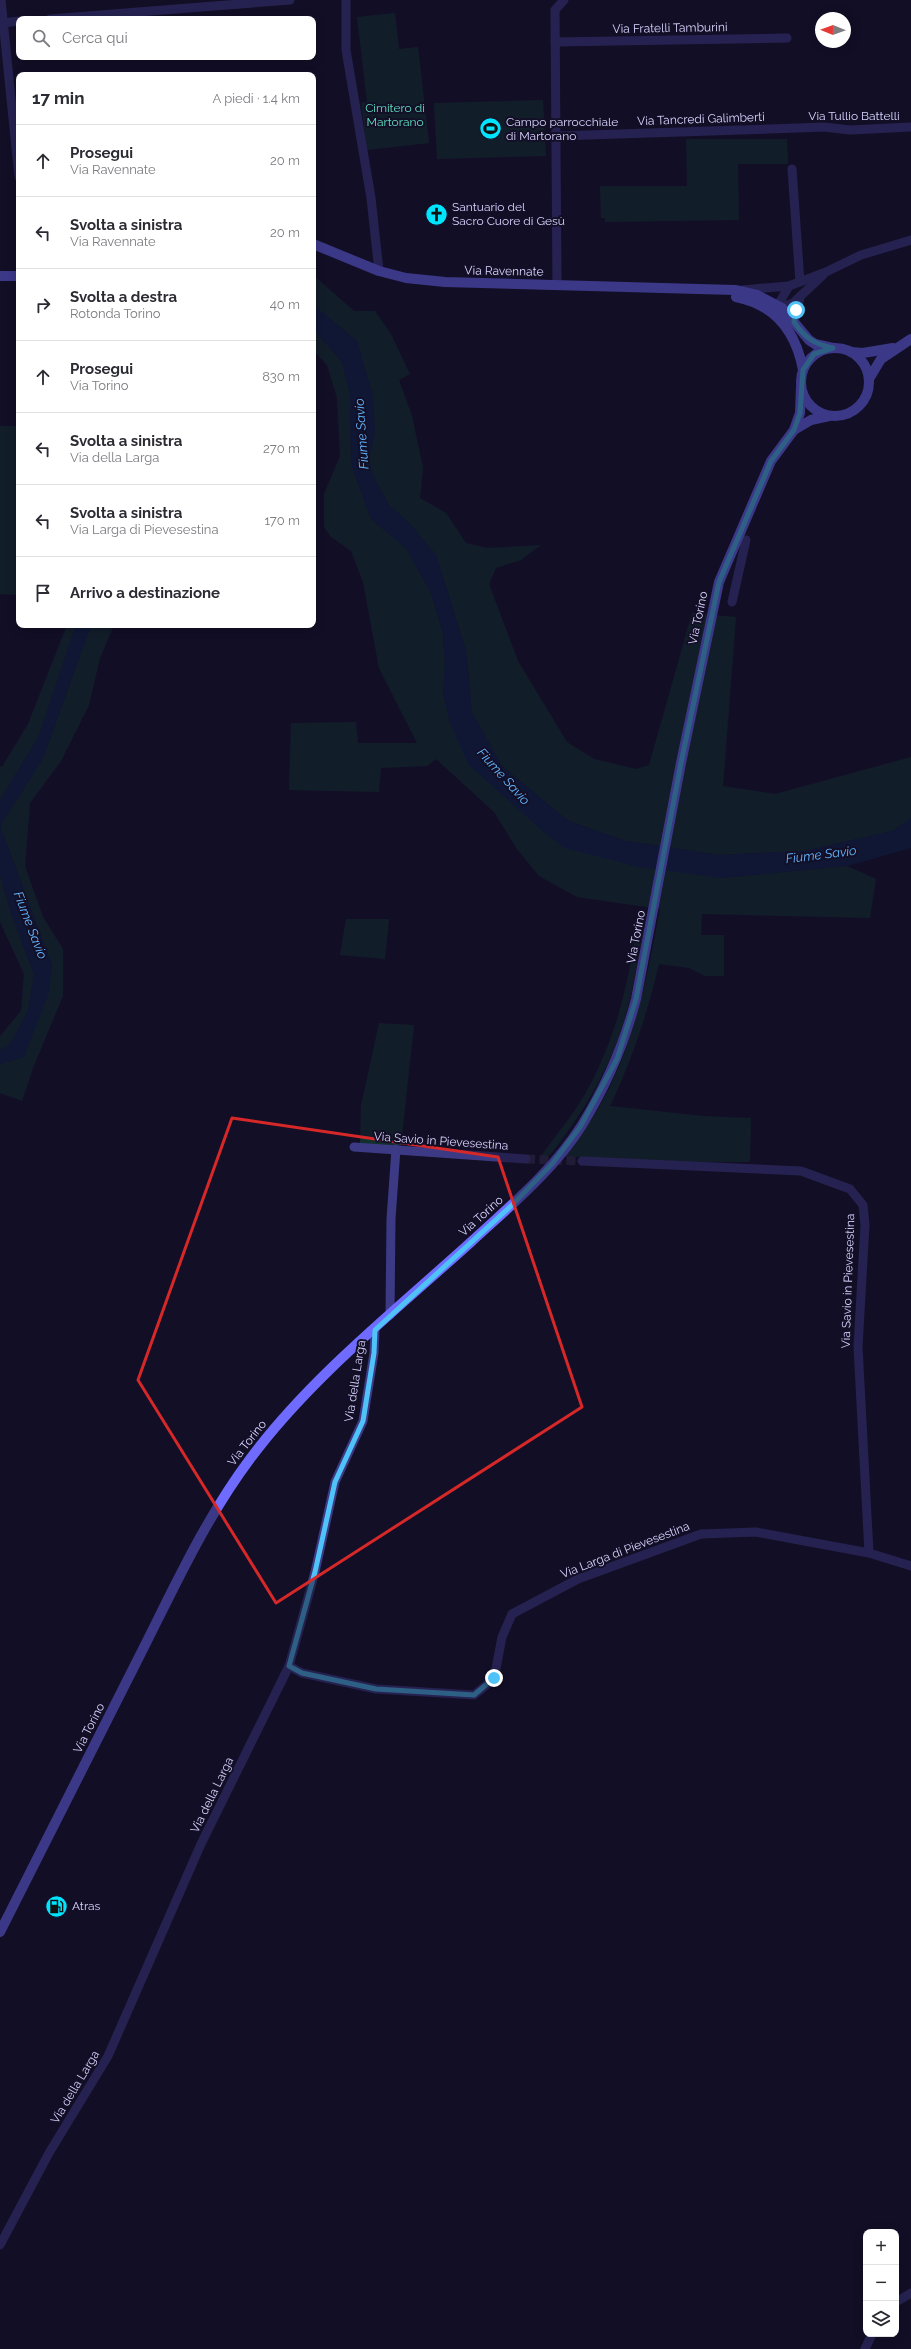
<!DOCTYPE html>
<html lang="it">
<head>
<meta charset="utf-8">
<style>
  body { margin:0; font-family:Raleway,sans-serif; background:#f7f7f7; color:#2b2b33 }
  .controls { position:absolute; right:12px; bottom:12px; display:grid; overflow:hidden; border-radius:8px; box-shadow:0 2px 10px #0003 }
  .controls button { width:36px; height:36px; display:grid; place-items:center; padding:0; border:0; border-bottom:1px solid #e1e1e2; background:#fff; color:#2b2b33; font:20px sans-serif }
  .compass { position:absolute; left:815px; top:12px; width:36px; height:36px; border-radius:50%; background:#fff; box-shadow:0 2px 10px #0003; rotate:271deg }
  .stop { position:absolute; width:12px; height:12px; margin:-9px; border:3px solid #4fc3f7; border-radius:50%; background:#fff }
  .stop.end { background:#4fc3f7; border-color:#fff; box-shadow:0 1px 4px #0008 }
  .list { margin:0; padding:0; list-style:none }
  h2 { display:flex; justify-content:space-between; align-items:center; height:52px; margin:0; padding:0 16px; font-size:17px }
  h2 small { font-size:13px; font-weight:400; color:#7c7c81 }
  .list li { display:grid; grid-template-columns:26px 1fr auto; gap:12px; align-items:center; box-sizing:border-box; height:72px; padding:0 16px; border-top:1px solid #e1e1e2 }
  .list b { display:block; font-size:15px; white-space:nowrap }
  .list p { margin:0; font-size:13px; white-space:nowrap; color:#7c7c81 }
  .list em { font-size:13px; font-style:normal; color:#7c7c81 }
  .icon { flex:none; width:22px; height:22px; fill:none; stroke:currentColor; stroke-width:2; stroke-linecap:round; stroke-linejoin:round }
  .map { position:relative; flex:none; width:911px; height:2349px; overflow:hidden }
  .search { position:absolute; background:#fff; box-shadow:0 2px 10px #0003; left:16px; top:16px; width:300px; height:44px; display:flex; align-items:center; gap:10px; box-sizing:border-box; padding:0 14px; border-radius:8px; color:#7c7c81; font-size:15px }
  .panel { position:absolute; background:#fff; box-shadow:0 2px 10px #0003; left:16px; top:72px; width:300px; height:556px; border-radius:8px }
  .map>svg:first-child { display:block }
</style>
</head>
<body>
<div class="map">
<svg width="911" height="2349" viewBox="0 0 911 2349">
  <rect width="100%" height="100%" fill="#130f26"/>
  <g fill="#12302f">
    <path d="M395 13 399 49 418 47 429 143 367 150 361 103 367 102 357 17Z"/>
    <path d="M543 100 546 156 437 159 434 103Z"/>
    <path d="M686 139H787L788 164H738L739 220 605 222V218H601L600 186H687Z"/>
    <path d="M313 275 354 311H375L391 334 410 374 399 380 412 416 423 468 420 498 446 513 466 543 487 548 541 545 521 560 496 568 489 584 518 661 567 742 594 759 636 769 649 765 692 613 736 617 723 786 775 794 911 757V818L893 831 803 851 719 855 626 841 568 821 502 766 472 713 466 651 436 555 408 522 389 505 373 476 369 460 375 430 372 393 357 341 313 305Z"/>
    <path d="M313 328 342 362 350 394 351 464 371 519 406 548 431 593 443 633 445 668 443 692 450 723 540 829 721 878 847 866 876 879 870 918 702 914 701 935H724V976H705L689 968 659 964C647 1014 632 1060 610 1106L703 1116 751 1118 750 1162H656L564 1156C576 1140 589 1125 598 1109 634 1047 647 978 660 909L577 897 539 876 517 849 494 812 436 759 427 766 381 768 379 792 289 790 291 723 356 722 358 743H417L379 668 363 582 351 551 331 537 324 527V494L340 456 337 398 327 365 313 350Z"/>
    <path d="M0 426H19V595L0 594Z"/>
    <path d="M67 625H76L39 736 0 800V766L2 767 28 724Z"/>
    <path d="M91 625H114L100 658 89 705 61 761 30 803 25 866 43 917 63 949V996L33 1068 22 1101 0 1093V1064L24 1057 52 966 0 826 43 758Z"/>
    <path d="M0 875 12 916 34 974 28 1011 11 1043 0 1050V1036L21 1011 24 974 0 922Z"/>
    <path d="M638 913 646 916C639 954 633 994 621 1031 605 1077 580 1117 550 1155H542C558 1132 578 1109 590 1085 620 1027 630 976 638 913Z"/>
    <path d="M346 919H389L385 959 340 955Z"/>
    <path d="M379 1023 414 1025 401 1145H360L361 1106Z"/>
  </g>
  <g fill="#0c2248">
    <path d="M313 305 357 341 372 393 375 430 369 460 373 476 389 505 408 522 436 555 466 651 472 713 502 766 568 821 626 841 719 855 803 851 893 831 911 818V848L847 866 721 878 638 867 565 848 540 829 468 764 450 723 443 692 445 668 443 633 431 593 406 548 371 519 351 464 350 394 342 362 313 328Z"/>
    <path d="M76 625H91L43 758 0 826 52 966 49 993 24 1057 0 1064V1050L11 1043 28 1011 34 974 12 916 0 875V800L39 736Z"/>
  </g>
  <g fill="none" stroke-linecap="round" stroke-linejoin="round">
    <path stroke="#312d47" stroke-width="9" stroke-dasharray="9 4.5" stroke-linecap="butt" d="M526 1159 582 1161"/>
    <g stroke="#3d3a85" stroke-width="9">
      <path d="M1 0 19 177"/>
      <path d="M346 0V50L371 198 379 271"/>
      <path d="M50 19 290 0"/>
      <path d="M3 23 19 21"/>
      <path d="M555 42 787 38"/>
      <path d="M557 136 798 128 824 127 850 130 911 127"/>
      <path d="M792 169 800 282"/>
      <path d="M557 285 555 10 564 0"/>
      <path d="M742 290 789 286 826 272 861 255 911 240"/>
      <path d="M776 309 793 303 823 275"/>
      <path d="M778 311V305L789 286"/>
      <path d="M794 322 800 298"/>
      <path d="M732 602 746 540"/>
      <path d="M354 1147 526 1159"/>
      <path d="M582 1161 801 1171 850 1189 863 1205 865 1225 858 1347 869 1553"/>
      <path d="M390 1315 391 1219 396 1149"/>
      <path d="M289 1666 302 1673 376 1689 474 1695 494 1679 502 1637 512 1614 578 1579 701 1534 756 1532 869 1553 911 1566"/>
      <path d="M0 2245 49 2153 108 2056 201 1844 289 1666 315 1572 335 1482 363 1421 374 1353 375 1330"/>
      <path d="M896 2302 911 2293"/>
      <path d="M865 2349 872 2334"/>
    </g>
    <g stroke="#6f6bff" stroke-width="10">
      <path d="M313 244 379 271 406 278 445 282 735 290 757 295 782 308 809 340 815 344 833 348"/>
      <path d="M0 276H19"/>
      <path d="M736 297C776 305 796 332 803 370"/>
      <circle cx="835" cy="382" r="34"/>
      <path d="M851 352 863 353 893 348"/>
      <path d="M869 379 881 359 911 339"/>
      <path d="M794 430 811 420 829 416"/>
      <path d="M0 1932C47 1840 93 1747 140 1655 174 1588 205 1519 250 1459 310 1378 396 1310 471 1242 510 1206 553 1171 582 1125 606 1086 624 1045 636 999L681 763 719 582 771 461 794 430 800 413 801 387"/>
    </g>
  </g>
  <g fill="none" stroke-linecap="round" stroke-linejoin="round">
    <path stroke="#4fc3f7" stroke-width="5" d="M494 1678 474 1695 376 1689 302 1673 289 1666 315 1572 335 1482 363 1421 374 1353 375 1330 512 1205 552 1164 580 1127 617 1059 636 999 681 763 719 582 771 461 794 430 800 413 803 370 814 354 833 348C814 344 805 338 794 322L796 310"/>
  </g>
  <path d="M0 0H911V2349H0ZM232 1118 498 1157 582 1407 276 1603 138 1380Z" fill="#130f26" fill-opacity=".55" fill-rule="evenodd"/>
  <path fill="none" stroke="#d62828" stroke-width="3" stroke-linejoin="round" d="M232 1118 498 1157 582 1407 276 1603 138 1380Z"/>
  <defs>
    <symbol id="stadium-disc" viewBox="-11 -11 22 22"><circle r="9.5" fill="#00e5ff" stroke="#130f26"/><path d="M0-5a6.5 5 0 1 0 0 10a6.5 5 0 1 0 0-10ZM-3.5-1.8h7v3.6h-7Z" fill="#111"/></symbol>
    <symbol id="church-disc" viewBox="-11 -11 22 22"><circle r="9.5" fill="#00e5ff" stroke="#130f26"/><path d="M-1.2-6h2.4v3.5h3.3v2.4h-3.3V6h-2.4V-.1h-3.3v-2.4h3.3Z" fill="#111"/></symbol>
    <symbol id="fuel-disc" viewBox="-11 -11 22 22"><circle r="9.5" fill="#00e5ff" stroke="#130f26"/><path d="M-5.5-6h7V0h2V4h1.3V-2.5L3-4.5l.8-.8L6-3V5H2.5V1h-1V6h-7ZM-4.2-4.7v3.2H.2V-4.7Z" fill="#111"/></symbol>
  </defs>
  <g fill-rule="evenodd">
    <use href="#stadium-disc" x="478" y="116" width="25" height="25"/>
    <use href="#church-disc" x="424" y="202" width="25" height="25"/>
    <use href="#fuel-disc" x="44" y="1894" width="25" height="25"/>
  </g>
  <g text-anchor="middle" stroke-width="4" stroke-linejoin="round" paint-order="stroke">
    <g font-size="12" fill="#d9d4ff" stroke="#130f26">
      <text transform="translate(670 28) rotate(-1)" y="4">Via Fratelli Tamburini</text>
      <text x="854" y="120">Via Tullio Battelli</text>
      <text transform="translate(701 119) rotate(-2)" y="4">Via Tancredi Galimberti</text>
      <text transform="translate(504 271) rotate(1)" y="4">Via Ravennate</text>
      <text transform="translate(698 618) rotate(-78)" y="4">Via Torino</text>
      <text transform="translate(636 937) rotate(-79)" y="4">Via Torino</text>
      <text transform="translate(441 1141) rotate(4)" y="4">Via Savio in Pievesestina</text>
      <text transform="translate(481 1216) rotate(-42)" y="4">Via Torino</text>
      <text transform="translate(848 1281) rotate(-88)" y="4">Via Savio in Pievesestina</text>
      <text transform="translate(355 1381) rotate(-81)" y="4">Via della Larga</text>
      <text transform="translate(247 1443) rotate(-52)" y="4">Via Torino</text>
      <text transform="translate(625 1550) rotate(-21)" y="4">Via Larga di Pievesestina</text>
      <text transform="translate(89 1728) rotate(-63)" y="4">Via Torino</text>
      <text transform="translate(212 1795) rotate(-64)" y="4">Via della Larga</text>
      <text transform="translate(75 2087) rotate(-59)" y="4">Via della Larga</text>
    </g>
    <g font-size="12" fill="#5fe0c0" stroke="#130f26">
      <text x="395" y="112">Cimitero di<tspan x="395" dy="14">Martorano</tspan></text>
    </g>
    <g font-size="12" fill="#d9d4ff" stroke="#130f26" text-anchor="start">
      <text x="506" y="126">Campo parrocchiale<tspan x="506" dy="14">di Martorano</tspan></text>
      <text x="452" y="211">Santuario del<tspan x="452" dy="14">Sacro Cuore di Gesù</tspan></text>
      <text x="72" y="1910">Atras</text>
    </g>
    <g font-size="13" font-style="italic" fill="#62b6ff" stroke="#130f26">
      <text transform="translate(361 434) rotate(-94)" y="5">Fiume Savio</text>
      <text transform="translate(504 776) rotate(48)" y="5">Fiume Savio</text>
      <text transform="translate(821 854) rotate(-7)" y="5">Fiume Savio</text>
      <text transform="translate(31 925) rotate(69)" y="5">Fiume Savio</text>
    </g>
  </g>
</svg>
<div class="controls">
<button>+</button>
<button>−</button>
<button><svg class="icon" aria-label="layers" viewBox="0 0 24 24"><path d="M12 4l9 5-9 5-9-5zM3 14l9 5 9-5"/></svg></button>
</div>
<svg class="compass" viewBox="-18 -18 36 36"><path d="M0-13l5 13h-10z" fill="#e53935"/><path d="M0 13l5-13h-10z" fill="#7c7c81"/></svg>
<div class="stop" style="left:796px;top:310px"></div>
<div class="stop end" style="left:494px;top:1678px"></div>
<div class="search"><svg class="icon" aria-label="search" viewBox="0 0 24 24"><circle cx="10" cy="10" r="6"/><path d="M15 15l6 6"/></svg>Cerca qui</div>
<section class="panel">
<h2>17 min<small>A piedi · 1.4 km</small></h2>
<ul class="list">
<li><svg class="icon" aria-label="ahead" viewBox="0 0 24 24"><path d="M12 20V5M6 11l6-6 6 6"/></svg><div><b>Prosegui</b><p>Via Ravennate</p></div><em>20 m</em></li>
<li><svg class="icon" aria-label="left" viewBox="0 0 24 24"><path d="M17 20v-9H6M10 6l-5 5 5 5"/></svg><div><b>Svolta a sinistra</b><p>Via Ravennate</p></div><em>20 m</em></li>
<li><svg class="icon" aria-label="right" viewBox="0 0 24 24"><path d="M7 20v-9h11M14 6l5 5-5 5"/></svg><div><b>Svolta a destra</b><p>Rotonda Torino</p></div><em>40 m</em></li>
<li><svg class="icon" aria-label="ahead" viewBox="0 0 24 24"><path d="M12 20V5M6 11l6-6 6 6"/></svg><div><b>Prosegui</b><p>Via Torino</p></div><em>830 m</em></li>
<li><svg class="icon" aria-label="left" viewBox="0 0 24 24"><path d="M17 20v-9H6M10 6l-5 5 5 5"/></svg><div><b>Svolta a sinistra</b><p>Via della Larga</p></div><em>270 m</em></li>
<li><svg class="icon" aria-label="left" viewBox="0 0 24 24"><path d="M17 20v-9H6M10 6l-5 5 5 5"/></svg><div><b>Svolta a sinistra</b><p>Via Larga di Pievesestina</p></div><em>170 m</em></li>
<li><svg class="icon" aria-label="arrive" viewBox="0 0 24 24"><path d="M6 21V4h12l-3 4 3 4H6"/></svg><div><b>Arrivo a destinazione</b></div></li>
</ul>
</section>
</div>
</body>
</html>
